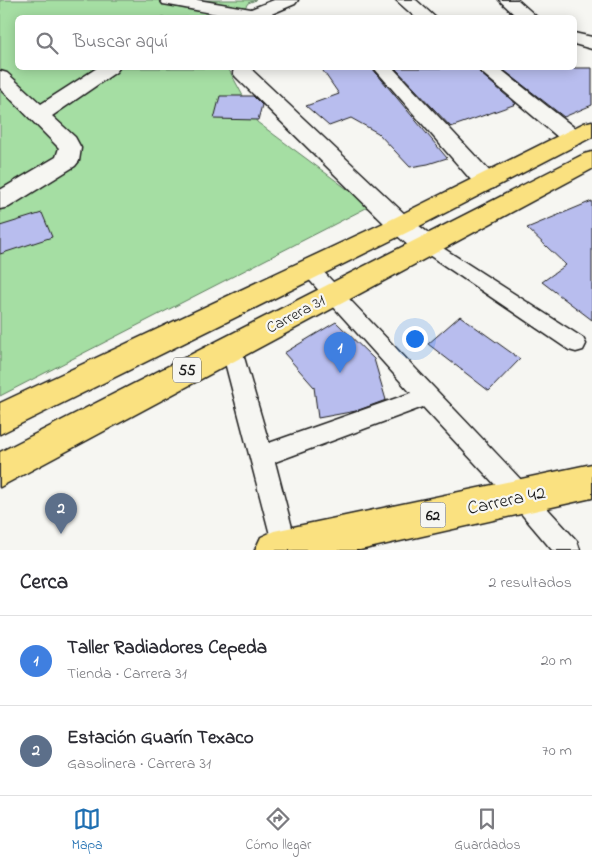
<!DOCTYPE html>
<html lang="es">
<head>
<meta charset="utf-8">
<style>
  body { margin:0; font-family:"Indie Flower",sans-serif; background:#f7f7f7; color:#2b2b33 }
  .you { position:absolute; left:414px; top:338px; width:18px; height:18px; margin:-12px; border:4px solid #fff; border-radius:50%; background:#1a73e8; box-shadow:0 0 0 8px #1a73e833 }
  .badge { display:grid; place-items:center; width:32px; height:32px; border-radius:50%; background:#1f6fb2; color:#fff; font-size:16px; font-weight:700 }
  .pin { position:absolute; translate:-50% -41px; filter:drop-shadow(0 1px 2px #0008) }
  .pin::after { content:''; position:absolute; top:26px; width:18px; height:15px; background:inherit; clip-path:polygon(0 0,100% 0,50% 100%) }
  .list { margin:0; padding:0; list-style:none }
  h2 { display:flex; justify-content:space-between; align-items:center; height:65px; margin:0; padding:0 20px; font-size:21px }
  h2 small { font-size:16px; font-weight:400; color:#7c7c81 }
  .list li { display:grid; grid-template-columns:32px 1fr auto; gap:15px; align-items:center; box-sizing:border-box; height:90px; padding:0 20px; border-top:1px solid #e1e1e2 }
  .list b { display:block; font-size:19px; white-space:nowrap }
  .list p { margin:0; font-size:16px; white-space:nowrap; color:#7c7c81 }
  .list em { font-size:16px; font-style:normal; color:#7c7c81 }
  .icon { flex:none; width:28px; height:28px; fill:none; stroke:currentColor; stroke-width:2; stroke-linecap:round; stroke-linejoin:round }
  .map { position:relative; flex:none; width:592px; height:550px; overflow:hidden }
  .search { position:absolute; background:#fff; box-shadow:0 2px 12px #0003; left:15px; right:15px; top:15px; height:55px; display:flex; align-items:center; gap:12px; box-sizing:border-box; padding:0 18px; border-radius:8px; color:#7c7c81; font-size:19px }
  .sheet { height:245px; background:#fff }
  nav { display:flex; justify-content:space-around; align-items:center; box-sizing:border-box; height:70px; border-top:1px solid #e1e1e2; background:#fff; font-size:14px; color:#7c7c81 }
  nav a { display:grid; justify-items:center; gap:2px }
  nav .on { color:#1f6fb2 }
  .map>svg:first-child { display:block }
</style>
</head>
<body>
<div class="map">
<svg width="592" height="550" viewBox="0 0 592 550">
  <rect width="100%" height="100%" fill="#f6f6f2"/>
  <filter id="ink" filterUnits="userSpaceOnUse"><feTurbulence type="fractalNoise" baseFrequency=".02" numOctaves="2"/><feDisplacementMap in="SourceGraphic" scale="10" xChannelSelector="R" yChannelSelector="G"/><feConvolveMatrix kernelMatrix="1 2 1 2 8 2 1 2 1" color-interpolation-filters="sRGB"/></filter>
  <g filter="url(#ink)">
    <path fill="#a5dea3" stroke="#607d60" d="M0 0H256L248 3 239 17 18 18V68H228L257 122 370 206 0 396Z"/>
    <g fill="#b8bdee" stroke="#1c1c1c">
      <path d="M321 68H372L447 158 428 164 410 167 378 133 351 118 329 126 306 106 339 94Z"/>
      <path d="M395 68H477L480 73 516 104 451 127Z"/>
      <path d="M501 68H592V105L564 117Z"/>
      <path d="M220 96H253L262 105 258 120 214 119Z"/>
      <path d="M592 201V320L542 282 566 265 527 228Z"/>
      <path d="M42 213 52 237 0 254V226Z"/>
      <path d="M460 316 520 359 489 391 428 344Z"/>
      <path d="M336 322 374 359 386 400 356 411 318 418 314 387 284 353Z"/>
    </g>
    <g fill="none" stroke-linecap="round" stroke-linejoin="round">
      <defs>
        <g id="service">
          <path d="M426 239 432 241 583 338 586 344 583 350 576 352 569 350 420 249 418 245 420 241Z"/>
          <path d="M310 262 316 264C403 357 493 447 577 541L580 550H552L513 504 423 407 275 462 297 547 296 550H274L221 347 224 341 231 339 238 341 241 347 269 443 411 393 304 274 301 269 304 264Z"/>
        </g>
        <g id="minor">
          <path d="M160 0H198L251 9 274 0H298L295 4 262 18H238L169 5 163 4Z"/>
          <path d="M396 0H416L436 18H416Z"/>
          <path d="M499 0H518L538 18H518Z"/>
          <path d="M574 33 592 37V49L574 44Z"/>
          <path d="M97 68H119L116 72 52 116 75 137 81 148 79 161 75 166 9 207 0 209V190L56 157 59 148 0 88V71L7 73 41 104Z"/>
          <path d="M234 68H252L253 71 410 219 435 238 439 245 435 252C417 257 406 243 392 231L236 77 233 73Z"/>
          <path d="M374 68H393L494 176 498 182 494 188 486 190 478 188Z"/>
          <path d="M479 68H499L581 133 584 138 581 143 573 145 565 143 481 72Z"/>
        </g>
        <g id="trunk">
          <path d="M592 121V137L410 231 0 434V403L392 219 584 123Z"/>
          <path d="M592 152V169L0 487V452L584 154Z"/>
          <path d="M592 464V498L360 550H255L261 537 274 531Z"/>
        </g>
      </defs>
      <use href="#service" stroke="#1c1c1c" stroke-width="3"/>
      <use href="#minor" stroke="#1c1c1c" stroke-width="3"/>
      <use href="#trunk" stroke="#1c1c1c" stroke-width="3"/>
      <use href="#service" fill="#f6f6f2" fill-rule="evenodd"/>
      <use href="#minor" fill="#f6f6f2" fill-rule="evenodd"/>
      <use href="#trunk" fill="#fae180" fill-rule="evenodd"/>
    </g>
  </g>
  <g text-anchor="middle" stroke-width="4.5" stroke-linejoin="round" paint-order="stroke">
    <g fill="#f6f6f2" stroke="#5d5d5c" stroke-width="1">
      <rect x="173" y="357.5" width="28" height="25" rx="4"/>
      <rect x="420.5" y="502.5" width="25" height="25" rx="4"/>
    </g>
    <g font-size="15" font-weight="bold" fill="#1c1c1c">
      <text x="187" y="375">55</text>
      <text x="433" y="520">62</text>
    </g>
    <g font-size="16" fill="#1c1c1c" stroke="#f6f6f2">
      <text transform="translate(295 313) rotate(-28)" y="6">Carrera 31</text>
    </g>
    <g font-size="19" fill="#1c1c1c" stroke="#f6f6f2">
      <text transform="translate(506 499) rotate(-12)" y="7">Carrera 42</text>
    </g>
  </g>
</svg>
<div class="you"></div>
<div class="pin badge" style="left:340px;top:373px;background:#3f7fe0">1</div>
<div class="pin badge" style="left:61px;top:534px;background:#5c6f8a">2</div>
<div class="search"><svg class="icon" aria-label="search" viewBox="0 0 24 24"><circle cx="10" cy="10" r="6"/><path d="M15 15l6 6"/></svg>Buscar aquí</div>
</div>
<section class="sheet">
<h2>Cerca<small>2 resultados</small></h2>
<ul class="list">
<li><span class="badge" style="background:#3f7fe0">1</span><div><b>Taller Radiadores Cepeda</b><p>Tienda · Carrera 31</p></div><em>20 m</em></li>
<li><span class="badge" style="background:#5c6f8a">2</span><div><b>Estación Guarín Texaco</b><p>Gasolinera · Carrera 31</p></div><em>70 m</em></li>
</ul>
</section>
<nav>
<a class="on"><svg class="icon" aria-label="map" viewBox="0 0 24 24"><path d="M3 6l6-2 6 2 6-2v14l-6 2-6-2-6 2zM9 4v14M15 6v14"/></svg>Mapa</a>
<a><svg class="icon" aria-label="directions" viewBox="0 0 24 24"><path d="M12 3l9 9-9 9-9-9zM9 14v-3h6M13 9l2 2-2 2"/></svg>Cómo llegar</a>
<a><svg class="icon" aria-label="saved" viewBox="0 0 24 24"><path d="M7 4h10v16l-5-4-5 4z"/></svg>Guardados</a>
</nav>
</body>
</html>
